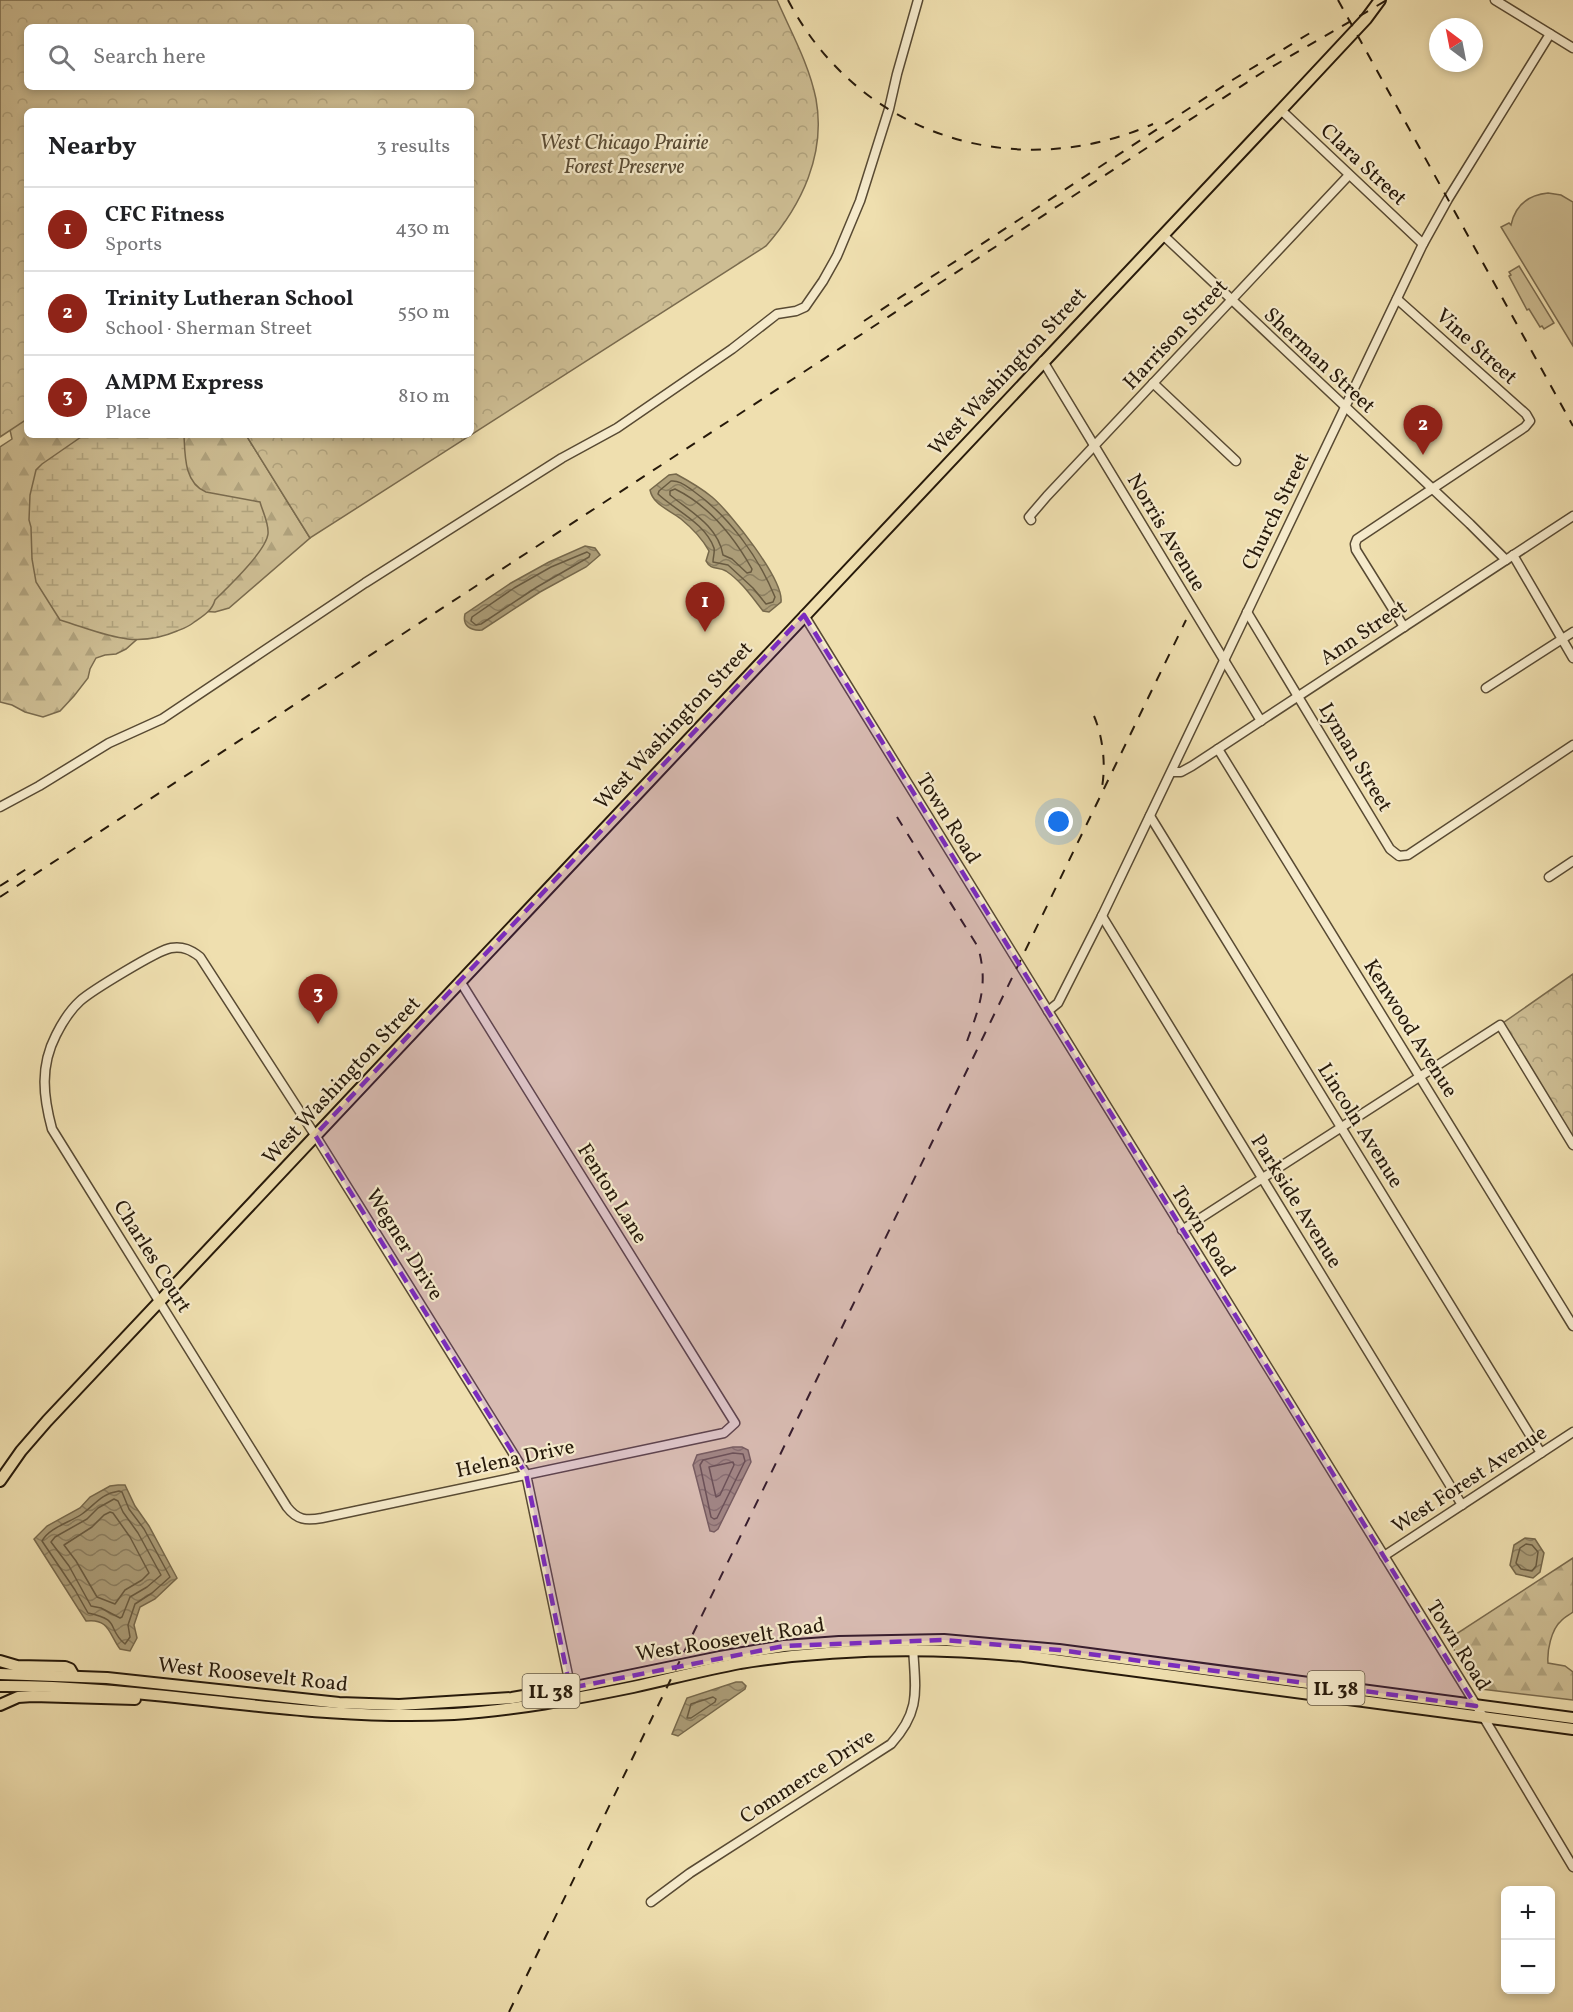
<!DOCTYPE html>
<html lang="en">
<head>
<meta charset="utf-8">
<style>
  body { margin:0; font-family:Vollkorn,serif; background:#f6f6f6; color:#202124 }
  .controls { position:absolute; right:18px; bottom:18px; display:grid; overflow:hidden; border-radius:9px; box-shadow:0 3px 9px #0003 }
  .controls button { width:54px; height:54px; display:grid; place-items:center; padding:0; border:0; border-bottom:2px solid #e0e0e0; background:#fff; color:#202124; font:30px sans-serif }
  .compass { position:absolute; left:1429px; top:18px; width:54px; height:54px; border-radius:50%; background:#fff; box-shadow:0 3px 9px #0003; rotate:328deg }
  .you { position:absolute; left:1059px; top:822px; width:21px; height:21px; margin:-15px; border:4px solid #fff; border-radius:50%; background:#1a73e8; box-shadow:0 0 0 9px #1a73e833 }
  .badge { display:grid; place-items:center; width:39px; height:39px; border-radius:50%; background:#8f2418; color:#fff; font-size:20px; font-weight:700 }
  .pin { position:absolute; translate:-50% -50px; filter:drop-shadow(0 2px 3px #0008) }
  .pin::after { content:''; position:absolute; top:32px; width:21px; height:18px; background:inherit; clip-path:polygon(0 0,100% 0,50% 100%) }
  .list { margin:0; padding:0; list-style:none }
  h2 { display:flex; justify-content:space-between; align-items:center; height:78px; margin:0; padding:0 24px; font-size:26px }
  h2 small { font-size:20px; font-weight:400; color:#757577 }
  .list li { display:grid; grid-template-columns:39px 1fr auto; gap:18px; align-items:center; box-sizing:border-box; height:84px; padding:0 24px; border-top:2px solid #e0e0e0 }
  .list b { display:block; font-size:22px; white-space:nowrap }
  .list p { margin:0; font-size:20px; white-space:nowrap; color:#757577 }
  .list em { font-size:20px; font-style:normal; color:#757577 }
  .icon { flex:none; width:33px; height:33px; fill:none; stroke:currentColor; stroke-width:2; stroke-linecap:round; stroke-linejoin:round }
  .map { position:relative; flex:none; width:1573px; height:2012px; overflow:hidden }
  .search { position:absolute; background:#fff; box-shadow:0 3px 9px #0003; left:24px; top:24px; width:450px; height:66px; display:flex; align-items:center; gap:15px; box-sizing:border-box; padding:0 21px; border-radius:9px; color:#757577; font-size:22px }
  .panel { position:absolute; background:#fff; box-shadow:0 3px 9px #0003; left:24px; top:108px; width:450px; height:330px; border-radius:9px }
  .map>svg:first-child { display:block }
</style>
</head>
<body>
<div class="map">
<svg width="1573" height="2012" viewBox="0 0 1573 2012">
  <defs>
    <pattern id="forest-firs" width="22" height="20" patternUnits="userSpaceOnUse" patternTransform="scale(1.5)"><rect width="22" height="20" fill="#cdbd93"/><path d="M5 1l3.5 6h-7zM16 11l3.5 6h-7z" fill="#b0a27d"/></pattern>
    <pattern id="wetland-marsh" width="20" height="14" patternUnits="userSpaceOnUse" patternTransform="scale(1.5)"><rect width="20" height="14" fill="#cdbd93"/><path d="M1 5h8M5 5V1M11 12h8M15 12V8" fill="none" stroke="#b0a27d"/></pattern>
    <pattern id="park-crowns" width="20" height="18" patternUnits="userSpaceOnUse" patternTransform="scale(1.5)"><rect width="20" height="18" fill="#cdbd93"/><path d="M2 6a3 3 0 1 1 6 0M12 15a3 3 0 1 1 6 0" fill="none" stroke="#b0a27d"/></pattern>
    <pattern id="water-waves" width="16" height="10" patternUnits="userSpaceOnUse" patternTransform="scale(1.5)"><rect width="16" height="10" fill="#ab9c77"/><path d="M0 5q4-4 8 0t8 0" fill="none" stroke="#8b7e60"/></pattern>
  </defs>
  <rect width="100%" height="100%" fill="#efdfaf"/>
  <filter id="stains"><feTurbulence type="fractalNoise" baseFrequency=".00333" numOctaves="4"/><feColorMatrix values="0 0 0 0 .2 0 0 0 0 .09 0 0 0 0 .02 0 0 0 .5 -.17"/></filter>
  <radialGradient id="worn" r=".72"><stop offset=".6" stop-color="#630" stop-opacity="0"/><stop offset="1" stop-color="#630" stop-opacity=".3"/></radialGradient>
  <g fill="#cdbd93" stroke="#7a6b4e" stroke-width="1.5">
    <path d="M1548 193 1561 195 1573 202V346L1501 227 1509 223 1511 225C1515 206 1528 195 1548 193Z"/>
    <path d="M1519 266 1554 323 1544 329 1542 326 1540 327 1529 309 1527 310 1509 276 1511 275 1509 272Z"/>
  </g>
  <g fill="url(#forest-firs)" stroke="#7a6b4e" stroke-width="1.5">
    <path d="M27 369V435H246L310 538 229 608 215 612 197 611 143 634 126 649 116 654 105 655 96 658 90 669 88 678 74 696 60 711 43 717 25 712 12 705 0 702V447L12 439 10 430 0 402Z"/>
    <path d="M1573 1558V1612C1569 1615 1564 1617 1561 1621 1551 1630 1547 1651 1548 1663L1565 1666 1573 1672V1700L1481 1689 1475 1685 1449 1641 1453 1636Z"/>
  </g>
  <path fill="url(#wetland-marsh)" stroke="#7a6b4e" stroke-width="1.5" d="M84 435H184C185 455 184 483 206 492L260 502C263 513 269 523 268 534 266 551 228 587 215 600 212 611 203 616 193 623 188 627 182 629 177 631 133 650 103 633 60 620L36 582 32 559 31 527 29 520 30 495 36 470 42 464Z"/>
  <g fill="url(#park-crowns)" stroke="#7a6b4e" stroke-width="1.5" fill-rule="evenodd">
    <path d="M0 0H777C791 32 809 64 816 99 826 154 802 205 766 246L310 538 246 435H471V111H27V419L0 437ZM27 27H471V87H27Z"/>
    <path d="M1573 974V1145L1500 1025Z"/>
  </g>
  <g fill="url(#water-waves)" stroke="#76684b" stroke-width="1.5">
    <path d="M676 474C689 481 701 488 712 497 730 512 784 580 781 602L769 612 763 611C752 597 741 581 726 571 718 566 711 571 706 561L709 551C702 538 692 528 681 519 670 510 653 505 650 490L669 475Z"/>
    <path d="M585 546 595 548 600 555 586 567 540 592 482 630C471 631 462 626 465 614L511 583 549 562Z"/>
    <path d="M733 1447H742L748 1450 751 1462 718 1529 714 1532 710 1531 693 1465 697 1455 701 1454Z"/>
    <path d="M118 1485H125L135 1506 149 1526 177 1578 155 1599 140 1607 134 1625 137 1638 130 1651 120 1649C109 1634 109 1618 86 1621L34 1539 47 1526 80 1508 90 1497 110 1486Z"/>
    <path d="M1525 1538 1535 1539 1544 1553 1540 1572 1533 1578 1516 1574 1510 1565 1514 1545Z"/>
    <path d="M736 1682H742L746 1686 745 1689 678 1736 672 1734 687 1698Z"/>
  </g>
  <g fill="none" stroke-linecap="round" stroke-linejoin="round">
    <g stroke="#685a40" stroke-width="1.5">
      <path d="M671 481C679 480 686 486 692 490 729 516 758 556 775 597L773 602 766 604 753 588 728 565 713 562C713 557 715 552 714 548 705 523 676 511 658 494L659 491Z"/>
      <path d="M675 489C708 505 734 537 752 569L751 572 747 573 732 559 723 555C718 526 691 512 670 495V491Z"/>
      <path d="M587 552 590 554 589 557 537 587 481 624 476 625 471 621 472 617 514 588 551 567Z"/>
      <path d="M733 1453 743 1454 745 1461 717 1518 714 1519 711 1517 700 1465 703 1460Z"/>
      <path d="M733 1462 734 1465 720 1495 716 1497 709 1467Z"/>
      <path d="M119 1491 122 1492 129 1509 144 1529 170 1577 152 1593 135 1604 128 1625 130 1637 125 1644C106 1628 122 1620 88 1613L75 1590 42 1541C50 1527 69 1523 82 1514 95 1505 100 1494 119 1491Z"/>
      <path d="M114 1499 118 1501 123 1512 138 1533 161 1575 147 1587 130 1597 122 1617 120 1618 101 1608 91 1606 69 1566 51 1542 55 1537 87 1519 98 1508Z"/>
      <path d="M110 1512 113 1513 130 1537 149 1573 142 1580 125 1590 115 1604 97 1597 76 1561 64 1545 92 1527 104 1515Z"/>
      <path d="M1526 1544 1532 1545 1538 1552 1536 1566 1532 1571 1521 1569 1516 1563 1520 1548Z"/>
      <path d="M713 1697 716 1699 715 1702 691 1718H687L691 1704Z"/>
    </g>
    <defs>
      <g id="minor">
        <path d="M1495 0 1573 48"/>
        <path d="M1281 110 1423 244"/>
        <path d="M1163 235 1470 524 1506 560"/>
        <path d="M1397 299 1526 414 1530 421 1525 427 1357 539 1355 544 1356 550 1404 627"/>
        <path d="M1043 361 1261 721"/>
        <path d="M1153 383 1236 461"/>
        <path d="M1031 520 1029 517 1047 496 1349 175"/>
        <path d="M1513 555 1573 658"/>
        <path d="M1247 612 1390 849 1399 856 1408 855 1573 745"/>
        <path d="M804 615 1484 1718 1573 1867"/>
        <path d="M1486 688 1573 632"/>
        <path d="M1218 749 1573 1326"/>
        <path d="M1172 772H1181L1192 766 1573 516"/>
        <path d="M0 807 39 786 109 743 162 719 365 583 562 458 617 428 732 349 777 314 796 311 805 307 823 281 837 256 860 201 889 109 897 74 918 0"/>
        <path d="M1150 816 1541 1453"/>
        <path d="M1549 877 1573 861"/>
        <path d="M1102 916 1462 1505"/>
        <path d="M460 981 735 1423 724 1433 322 1518C306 1521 297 1520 287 1507L52 1129C43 1096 40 1066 56 1035 62 1023 70 1010 80 1001 91 991 158 950 171 948 183 946 191 950 200 957L315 1135 526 1474 573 1699"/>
        <path d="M1048 1011 1058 1003 1102 916 1423 244 1448 199 1550 34"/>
        <path d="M1182 1230 1500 1025 1573 1145"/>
        <path d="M1384 1556 1573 1432"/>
        <path d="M651 1902 690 1873 891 1744C922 1710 915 1689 913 1646"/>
      </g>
      <g id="major">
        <path d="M0 1481 21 1451 47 1421 1281 110 1366 19 1380 0"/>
        <path d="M0 1661 17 1666 65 1667 70 1669 74 1676"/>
        <path d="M0 1674 107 1678 339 1703 399 1705 512 1698 570 1688 720 1657 784 1646 839 1642 944 1640 1059 1650 1573 1718"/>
        <path d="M0 1686C152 1685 302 1722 454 1714 515 1710 574 1699 633 1687 669 1679 704 1670 740 1663 834 1648 929 1647 1024 1656L1573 1729"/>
        <path d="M0 1705 18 1697 33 1696 135 1699"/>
      </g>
    </defs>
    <use href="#minor" stroke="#584a33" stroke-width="11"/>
    <use href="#major" stroke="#26190a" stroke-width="14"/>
    <use href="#minor" stroke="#f5eacb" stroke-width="8"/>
    <use href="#major" stroke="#efdfaf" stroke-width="10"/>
    <g stroke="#26190a" stroke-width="2" stroke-dasharray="10 10" stroke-linecap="butt">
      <path d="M788 0C858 135 1015 185 1153 124"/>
      <path d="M1338 0 1573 426"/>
      <path d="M864 321 1234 79 1310 33"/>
      <path d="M1094 716C1103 737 1106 765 1102 787"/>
      <path d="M897 817 978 947C989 985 979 1008 966 1044"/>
      <path d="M0 886 28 868"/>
      <path d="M0 897 1263 72 1387 0"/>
      <path d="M509 2012 1186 620"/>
    </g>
  </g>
  <path fill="#7b2cbf" fill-opacity="0.2" stroke="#7b2cbf" stroke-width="4.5" stroke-dasharray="12 8" stroke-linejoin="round" d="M804 615 1476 1706 1059 1650 944 1640 784 1646 570 1688 526 1474 315 1135Z"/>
  <g text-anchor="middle" stroke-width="4.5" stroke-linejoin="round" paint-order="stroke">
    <g fill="#f5eacb" stroke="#645844" stroke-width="1.5">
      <rect x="1307.5" y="1671" width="57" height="34" rx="4.5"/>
      <rect x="522.5" y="1674" width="57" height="34" rx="4.5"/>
    </g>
    <g font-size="20" font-weight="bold" fill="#26190a">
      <text x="1336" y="1695">IL 38</text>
      <text x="551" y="1698">IL 38</text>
    </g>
    <g font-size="21" font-style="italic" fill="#584a33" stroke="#f5eacb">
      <text x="624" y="149">West Chicago Prairie<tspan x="624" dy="24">Forest Preserve</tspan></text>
    </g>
    <g font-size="21" fill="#26190a" stroke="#f5eacb">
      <text transform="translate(1364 164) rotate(43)" y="7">Clara Street</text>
      <text transform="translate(1175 334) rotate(-47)" y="7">Harrison Street</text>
      <text transform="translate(1477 346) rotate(42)" y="7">Vine Street</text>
      <text transform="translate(1320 360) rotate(43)" y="7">Sherman Street</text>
      <text transform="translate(1007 371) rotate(-47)" y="7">West Washington Street</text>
      <text transform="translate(1275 511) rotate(-64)" y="7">Church Street</text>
      <text transform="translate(1167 532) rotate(59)" y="7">Norris Avenue</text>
      <text transform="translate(1363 632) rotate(-34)" y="7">Ann Street</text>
      <text transform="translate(673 725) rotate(-47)" y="7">West Washington Street</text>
      <text transform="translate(1356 757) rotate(59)" y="7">Lyman Street</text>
      <text transform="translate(949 818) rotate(58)" y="7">Town Road</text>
      <text transform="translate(1411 1028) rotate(58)" y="7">Kenwood Avenue</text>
      <text transform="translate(341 1080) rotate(-47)" y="7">West Washington Street</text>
      <text transform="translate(1361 1125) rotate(58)" y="7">Lincoln Avenue</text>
      <text transform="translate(613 1193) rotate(58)" y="7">Fenton Lane</text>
      <text transform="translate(1297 1201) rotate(58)" y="7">Parkside Avenue</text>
      <text transform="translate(1204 1231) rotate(58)" y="7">Town Road</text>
      <text transform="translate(405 1244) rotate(58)" y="7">Wegner Drive</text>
      <text transform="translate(153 1256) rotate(58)" y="7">Charles Court</text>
      <text transform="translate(515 1458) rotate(-12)" y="7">Helena Drive</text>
      <text transform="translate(1469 1479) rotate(-33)" y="7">West Forest Avenue</text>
      <text transform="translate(730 1639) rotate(-9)" y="7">West Roosevelt Road</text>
      <text transform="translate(1459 1645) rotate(58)" y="7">Town Road</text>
      <text transform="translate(253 1674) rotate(6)" y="7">West Roosevelt Road</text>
      <text transform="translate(807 1776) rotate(-33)" y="7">Commerce Drive</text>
    </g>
  </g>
  <rect width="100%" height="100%" filter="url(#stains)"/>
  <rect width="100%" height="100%" fill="url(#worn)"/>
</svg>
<div class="controls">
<button>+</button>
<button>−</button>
</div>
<svg class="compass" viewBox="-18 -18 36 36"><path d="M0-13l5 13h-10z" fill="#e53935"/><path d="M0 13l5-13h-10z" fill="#757577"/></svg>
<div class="you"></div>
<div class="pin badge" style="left:705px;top:632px">1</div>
<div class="pin badge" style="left:1423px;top:455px">2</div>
<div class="pin badge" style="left:318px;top:1024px">3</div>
<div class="search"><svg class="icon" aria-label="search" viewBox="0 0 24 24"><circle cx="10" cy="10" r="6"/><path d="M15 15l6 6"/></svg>Search here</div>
<section class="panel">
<h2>Nearby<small>3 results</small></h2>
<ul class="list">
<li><span class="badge">1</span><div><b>CFC Fitness</b><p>Sports</p></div><em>430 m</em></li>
<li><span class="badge">2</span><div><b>Trinity Lutheran School</b><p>School · Sherman Street</p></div><em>550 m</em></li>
<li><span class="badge">3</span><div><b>AMPM Express</b><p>Place</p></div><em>810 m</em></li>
</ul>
</section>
</div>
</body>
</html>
